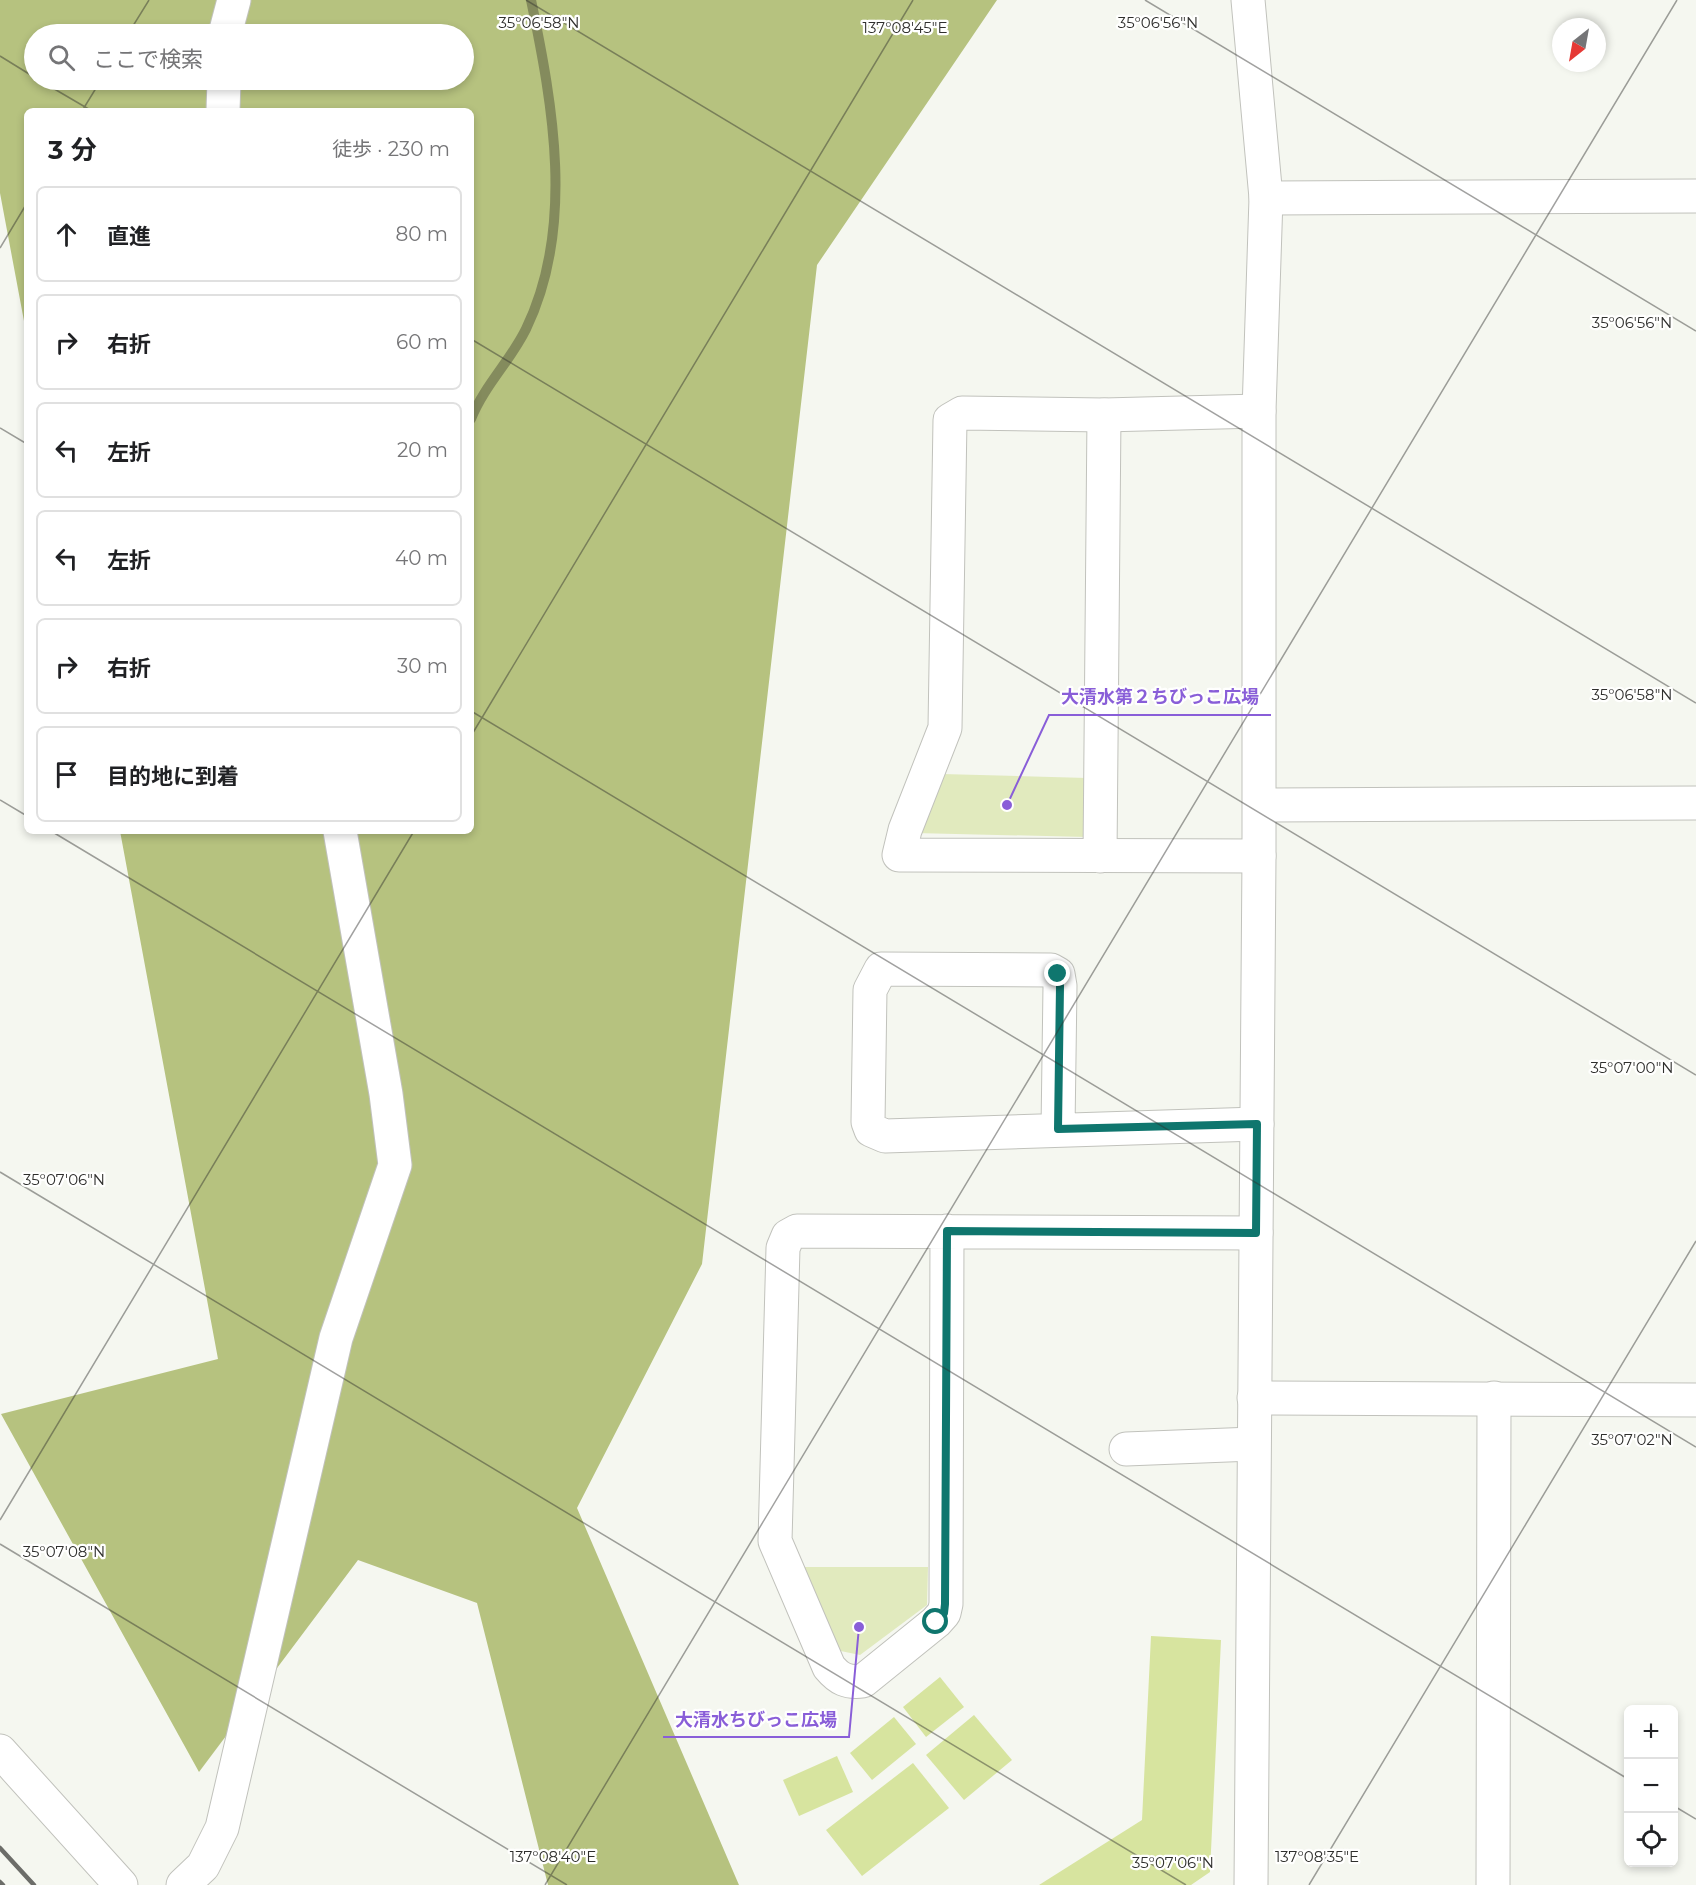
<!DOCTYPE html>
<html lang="ja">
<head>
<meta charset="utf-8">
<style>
  body { margin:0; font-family:Montserrat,"Noto Sans JP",sans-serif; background:#f6f6f6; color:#202124 }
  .controls { position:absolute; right:18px; bottom:18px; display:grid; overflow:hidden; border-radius:9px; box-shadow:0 3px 9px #0003 }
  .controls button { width:54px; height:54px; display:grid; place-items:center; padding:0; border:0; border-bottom:2px solid #e0e0e0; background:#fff; color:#202124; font:30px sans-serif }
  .compass { position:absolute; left:1552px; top:18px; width:54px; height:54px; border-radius:50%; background:#fff; box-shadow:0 3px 9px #0003; rotate:211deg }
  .stop { position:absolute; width:18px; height:18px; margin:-14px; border:4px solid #0f766e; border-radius:50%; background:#fff }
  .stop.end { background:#0f766e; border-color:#fff; box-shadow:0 2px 6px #0008 }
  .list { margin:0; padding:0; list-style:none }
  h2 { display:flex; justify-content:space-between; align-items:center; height:78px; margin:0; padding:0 24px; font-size:26px }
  h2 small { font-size:20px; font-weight:400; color:#757577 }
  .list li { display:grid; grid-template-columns:39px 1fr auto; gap:18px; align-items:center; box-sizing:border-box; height:96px; margin:0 12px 12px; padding:0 12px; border:2px solid #e0e0e0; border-radius:9px }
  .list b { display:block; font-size:22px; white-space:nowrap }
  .list em { font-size:20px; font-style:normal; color:#757577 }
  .icon { flex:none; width:33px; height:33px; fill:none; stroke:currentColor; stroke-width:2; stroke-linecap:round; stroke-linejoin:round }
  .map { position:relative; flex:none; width:1696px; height:1885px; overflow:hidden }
  .search { position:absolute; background:#fff; box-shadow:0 3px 9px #0003; left:24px; top:24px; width:450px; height:66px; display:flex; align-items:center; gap:15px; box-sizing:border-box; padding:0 21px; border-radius:33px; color:#757577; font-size:22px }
  .panel { position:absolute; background:#fff; box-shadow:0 3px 9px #0003; left:24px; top:108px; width:450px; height:726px; border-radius:9px }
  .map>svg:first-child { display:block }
</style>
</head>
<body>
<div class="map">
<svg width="1696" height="1885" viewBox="0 0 1696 1885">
  <rect width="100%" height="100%" fill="#f5f7f0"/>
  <g fill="#e1eabe">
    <path d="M942 774 1087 778 1086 837 914 833Z"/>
    <path d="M795 1567H928L927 1605 860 1655 831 1649Z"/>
  </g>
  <path fill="#b6c27f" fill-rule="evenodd" d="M0 0H997L817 265 702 1264 577 1508 739 1885H548L477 1603 358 1560 199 1772 1 1414 218 1359 120 831H471V111H27V337L0 193ZM34 34H464V80H34Z"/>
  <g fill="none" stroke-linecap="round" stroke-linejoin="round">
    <path stroke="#848b5d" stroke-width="10" d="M471 419C484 386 511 360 526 329 575 228 553 105 531 0"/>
  </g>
  <g fill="#d7e49f">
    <path d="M1151 1636 1221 1640 1210 1872 1191 1885H1039L1142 1820Z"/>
    <path d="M940 1677 964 1707 926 1737 903 1707Z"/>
    <path d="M974 1715 1012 1760 964 1800 926 1755Z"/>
    <path d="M894 1717 916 1744 872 1780 850 1753Z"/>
    <path d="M837 1756 853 1792 799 1816 783 1780Z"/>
    <path d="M913 1763 949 1808 862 1876 826 1830Z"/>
  </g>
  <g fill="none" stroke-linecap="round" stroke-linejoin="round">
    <defs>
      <g id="minor">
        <path d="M1248 0 1266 198 1259 411V856L1251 1885"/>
        <path d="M225 34 234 0"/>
        <path d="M223 111 224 80"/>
        <path d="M1266 198 1696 196"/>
        <path d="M1259 411 1104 415 962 413 950 420 945 728 905 830 899 855 1259 856"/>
        <path d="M1260 805 1696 803"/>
        <path d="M1100 856 1104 415"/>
        <path d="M1058 1129 1060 986 1058 974 1051 970 881 969 870 990 868 1122 871 1130 885 1136 1257 1124"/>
        <path d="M947 1231 946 1604 944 1613 936 1622 863 1681C847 1683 839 1679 829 1667L775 1541 783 1248 788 1236 797 1231 1256 1233"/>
        <path d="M1254 1398 1696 1400"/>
        <path d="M1126 1449 1253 1444"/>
        <path d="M0 1751 121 1885"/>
        <path d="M183 1885 203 1866 222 1828 336 1338 395 1165 386 1094 340 831"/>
        <path d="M1493 1885 1494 1398"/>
      </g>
    </defs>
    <use href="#minor" stroke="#c1c2bc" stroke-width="35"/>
    <use href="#minor" stroke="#fff" stroke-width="33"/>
    <g stroke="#6c6d69" stroke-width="4.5">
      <path d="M0 1848 34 1885"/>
      <path d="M0 1882 3 1885"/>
    </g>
  </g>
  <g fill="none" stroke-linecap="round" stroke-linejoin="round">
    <path stroke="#0f766e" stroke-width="8" d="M936 1622 944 1613 945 1604 947 1231 1256 1233 1257 1124 1058 1129 1060 986 1058 974"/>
  </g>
  <path fill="none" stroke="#2f2f2d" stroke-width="1.5" stroke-opacity="0.45" d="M526 0 1696 703M1145 0 1696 331M128 34 149 0M0 56 34 77M39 80 92 111M82 111 101 80M0 248 27 203M471 339 1696 1075M0 428 27 444M471 711 1696 1447M471 736 913 0M0 800 27 816M51 831 1628 1779M0 1172 1186 1885M0 1520 414 831M0 1544 567 1885M1674 1806 1696 1819M545 1885 1677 0M1309 1885 1696 1241"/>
  <g font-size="15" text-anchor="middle" fill="#2f2f2d" stroke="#fffffe" stroke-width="4.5" stroke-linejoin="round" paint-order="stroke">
    <text x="1158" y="28">35°06'56"N</text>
    <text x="539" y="28">35°06'58"N</text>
    <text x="905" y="33">137°08'45"E</text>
    <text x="1632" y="328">35°06'56"N</text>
    <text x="1632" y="700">35°06'58"N</text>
    <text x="1632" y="1073">35°07'00"N</text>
    <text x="64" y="1185">35°07'06"N</text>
    <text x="1632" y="1445">35°07'02"N</text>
    <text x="64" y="1557">35°07'08"N</text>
    <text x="553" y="1862">137°08'40"E</text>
    <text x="1317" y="1862">137°08'35"E</text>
    <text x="1173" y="1868">35°07'06"N</text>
  </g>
  <path fill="none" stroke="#895ed8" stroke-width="2" d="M1007 805L1049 715H1271M859 1627L849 1737H663"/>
  <g fill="#895ed8" stroke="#fffffe" stroke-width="2">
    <circle cx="1007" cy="805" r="6"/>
    <circle cx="859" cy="1627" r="6"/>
  </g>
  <g font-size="18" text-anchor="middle" font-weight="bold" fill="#895ed8" stroke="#fffffe" stroke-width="4.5" stroke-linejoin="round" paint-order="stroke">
    <text x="1160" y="703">大清水第２ちびっこ広場</text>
    <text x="756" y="1726">大清水ちびっこ広場</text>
  </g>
</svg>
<div class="controls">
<button>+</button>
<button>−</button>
<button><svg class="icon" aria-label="locate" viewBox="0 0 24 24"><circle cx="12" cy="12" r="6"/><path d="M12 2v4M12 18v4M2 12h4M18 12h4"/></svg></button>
</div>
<svg class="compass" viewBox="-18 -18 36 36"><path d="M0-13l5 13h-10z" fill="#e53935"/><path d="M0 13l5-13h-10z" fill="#757577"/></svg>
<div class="stop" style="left:936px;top:1622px"></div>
<div class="stop end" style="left:1058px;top:974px"></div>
<div class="search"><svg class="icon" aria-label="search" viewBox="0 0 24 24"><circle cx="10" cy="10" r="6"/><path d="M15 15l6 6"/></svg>ここで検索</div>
<section class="panel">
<h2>3 分<small>徒歩 · 230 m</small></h2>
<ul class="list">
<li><svg class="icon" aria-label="ahead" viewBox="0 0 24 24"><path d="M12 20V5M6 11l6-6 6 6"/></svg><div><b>直進</b></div><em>80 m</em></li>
<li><svg class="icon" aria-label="right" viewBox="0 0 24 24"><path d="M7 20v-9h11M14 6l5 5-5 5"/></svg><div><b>右折</b></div><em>60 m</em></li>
<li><svg class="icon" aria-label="left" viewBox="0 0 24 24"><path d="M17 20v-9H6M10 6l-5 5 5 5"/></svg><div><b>左折</b></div><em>20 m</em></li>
<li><svg class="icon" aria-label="left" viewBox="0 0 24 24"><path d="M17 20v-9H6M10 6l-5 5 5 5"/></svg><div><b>左折</b></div><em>40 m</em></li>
<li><svg class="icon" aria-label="right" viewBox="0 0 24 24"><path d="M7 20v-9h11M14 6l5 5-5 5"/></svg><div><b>右折</b></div><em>30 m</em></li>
<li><svg class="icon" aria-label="arrive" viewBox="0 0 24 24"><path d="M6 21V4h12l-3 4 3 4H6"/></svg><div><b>目的地に到着</b></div></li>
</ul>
</section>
</div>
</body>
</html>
